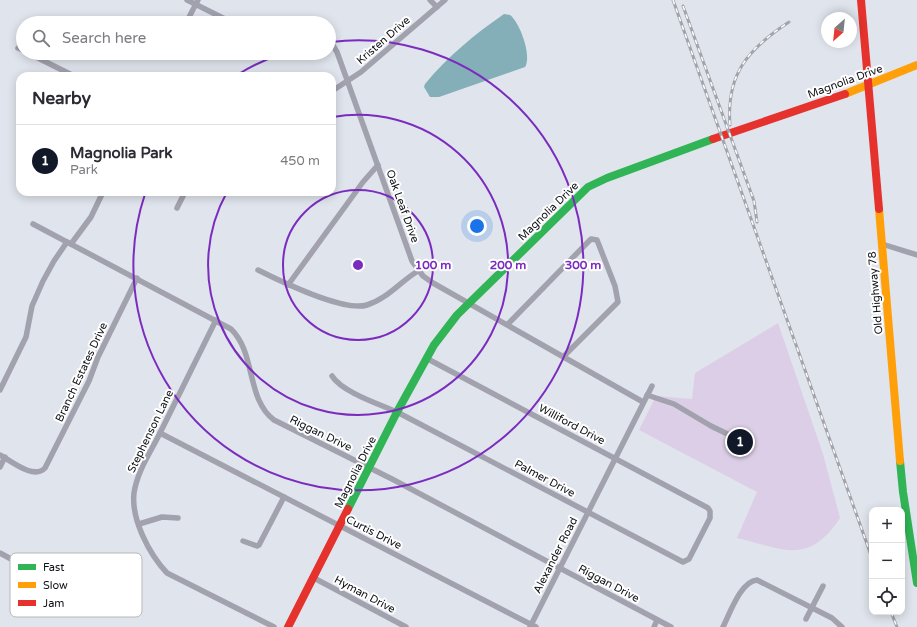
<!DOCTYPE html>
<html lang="en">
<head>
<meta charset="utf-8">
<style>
  body { margin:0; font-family:"Varela Round",sans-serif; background:#f2f2f3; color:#2b2b33 }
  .controls { position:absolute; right:12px; bottom:12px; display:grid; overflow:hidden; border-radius:8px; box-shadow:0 2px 10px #0003 }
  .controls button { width:36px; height:36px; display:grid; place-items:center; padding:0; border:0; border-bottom:1px solid #e1e1e2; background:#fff; color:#2b2b33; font:20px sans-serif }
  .compass { position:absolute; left:821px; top:12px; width:36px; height:36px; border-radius:50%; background:#fff; box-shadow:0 2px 10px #0003; rotate:207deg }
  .you { position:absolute; left:477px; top:226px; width:14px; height:14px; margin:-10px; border:3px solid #fff; border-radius:50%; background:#1a73e8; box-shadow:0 0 0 6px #1a73e833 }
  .badge { display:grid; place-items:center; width:26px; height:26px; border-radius:50%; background:#111827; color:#fff; font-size:13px; font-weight:700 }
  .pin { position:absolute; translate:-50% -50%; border:2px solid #fff; box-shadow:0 1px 4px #0006 }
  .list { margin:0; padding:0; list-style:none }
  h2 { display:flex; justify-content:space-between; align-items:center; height:52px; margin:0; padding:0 16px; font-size:17px }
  h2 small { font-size:13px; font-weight:400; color:#7c7c81 }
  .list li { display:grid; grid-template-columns:26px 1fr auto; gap:12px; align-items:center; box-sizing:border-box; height:72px; padding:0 16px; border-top:1px solid #e1e1e2 }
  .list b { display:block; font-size:15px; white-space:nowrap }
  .list p { margin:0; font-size:13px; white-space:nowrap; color:#7c7c81 }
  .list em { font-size:13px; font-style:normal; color:#7c7c81 }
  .icon { flex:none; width:22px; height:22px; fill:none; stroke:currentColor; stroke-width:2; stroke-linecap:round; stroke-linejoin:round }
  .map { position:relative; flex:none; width:917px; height:627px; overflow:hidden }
  .search { position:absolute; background:#fff; box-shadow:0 2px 10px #0003; left:16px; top:16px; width:320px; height:44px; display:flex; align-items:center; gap:10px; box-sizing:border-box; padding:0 14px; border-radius:22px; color:#7c7c81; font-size:15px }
  .panel { position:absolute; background:#fff; box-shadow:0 2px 10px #0003; left:16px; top:72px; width:320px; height:124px; border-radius:12px }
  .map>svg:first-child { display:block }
</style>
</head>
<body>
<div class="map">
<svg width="917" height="627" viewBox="0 0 917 627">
  <rect width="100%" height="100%" fill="#e0e4ec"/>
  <path fill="#dccee6" d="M778 323 823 454 840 518C808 566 784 549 737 538L757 492 639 430 656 396 692 399 695 373Z"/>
  <path fill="#84aeb8" d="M504 14 510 15C520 23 532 56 525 67L439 97H430L424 87 425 84C447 57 475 34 504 14Z"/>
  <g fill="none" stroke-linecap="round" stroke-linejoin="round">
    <g stroke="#a2a1ae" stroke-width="5.5">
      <path d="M187 0 233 23"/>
      <path d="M430 0 437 7"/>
      <path d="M186 23 198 0"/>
      <path d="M329 39 337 52 412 261 423 276 433 283 643 402"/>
      <path d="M18 48 23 50"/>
      <path d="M28 53 74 76"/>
      <path d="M332 91 361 72 445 0"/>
      <path d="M177 208 185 192"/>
      <path d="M33 224 231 329C256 353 246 399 274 420L392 479 671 627"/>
      <path d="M71 244 91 217 103 192"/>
      <path d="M882 244 917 255"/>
      <path d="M258 270C280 281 344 312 367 305 387 299 401 281 418 271"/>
      <path d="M288 285 363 182 378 165"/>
      <path d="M216 320C197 358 178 397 159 435 150 453 137 472 134 493 131 519 149 554 167 573L274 627"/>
      <path d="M508 324 588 242 591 239 597 240 615 286 618 302 564 356"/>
      <path d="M332 376C342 392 379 404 397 412L683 562 689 559 710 518V511L708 508 426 358"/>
      <path d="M0 390 26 337 32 306 43 281 54 261 67 242"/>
      <path d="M647 395 674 404 711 426 740 440"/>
      <path d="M160 433 536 627"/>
      <path d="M0 455C11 461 34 480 45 468L89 381 98 357 137 278"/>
      <path d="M0 467 5 457"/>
      <path d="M139 524 162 517 178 518"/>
      <path d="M243 541 257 546 259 545 284 497"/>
      <path d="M0 553 24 566"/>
      <path d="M314 578 406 627"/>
      <path d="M806 619 823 586"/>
      <path d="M530 627 652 386"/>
      <path d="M654 627 657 620"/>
      <path d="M723 627C730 613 741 581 757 580L832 618 842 627"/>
    </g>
    <g stroke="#30b455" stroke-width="8">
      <path d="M900 461 903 492 917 583"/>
      <path d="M348 509 397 412 434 345 457 315 588 187 607 178 713 139"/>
    </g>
    <g stroke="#ff9f0a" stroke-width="8">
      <path d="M845 94 917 65"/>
      <path d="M879 209 900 461"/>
    </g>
    <g stroke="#e5322d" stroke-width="8">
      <path d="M861 0 879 209"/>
      <path d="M713 139 845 94"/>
      <path d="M288 627 348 509"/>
    </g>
    <defs>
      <g id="rail">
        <path d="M673 0 872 558"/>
        <path d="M683 6 754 201 757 222"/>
        <path d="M730 125C726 74 748 49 789 22"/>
        <path d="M891 612 897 627"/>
      </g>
    </defs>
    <use href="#rail" stroke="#a2a3ab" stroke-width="3"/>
    <use href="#rail" stroke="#fff" stroke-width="1.5" stroke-dasharray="4.5" stroke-linecap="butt"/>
  </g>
  <g fill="none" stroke="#7b2cbf" stroke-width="2">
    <circle cx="358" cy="265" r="75"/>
    <path d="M333 117A150 150 0 1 1 227 192"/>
    <path d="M237 75A225 225 0 0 1 281 54M331 42A225 225 0 1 1 145 194"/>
  </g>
  <g text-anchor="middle" stroke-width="4" stroke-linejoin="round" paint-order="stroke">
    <g font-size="11" fill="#0d0f14" stroke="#fff">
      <text transform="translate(383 40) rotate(-41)" y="4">Kristen Drive</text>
      <text transform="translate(845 81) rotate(-20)" y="4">Magnolia Drive</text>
      <text transform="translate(403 206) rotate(70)" y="4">Oak Leaf Drive</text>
      <text transform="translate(548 211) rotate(-44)" y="4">Magnolia Drive</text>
      <text transform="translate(875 293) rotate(-95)" y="4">Old Highway 78</text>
      <text transform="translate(81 372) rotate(-65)" y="4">Branch Estates Drive</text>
      <text transform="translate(572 424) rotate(28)" y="4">Williford Drive</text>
      <text transform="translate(150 431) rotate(-64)" y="4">Stephenson Lane</text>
      <text transform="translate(321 433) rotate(26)" y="4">Riggan Drive</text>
      <text transform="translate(355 472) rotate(-63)" y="4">Magnolia Drive</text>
      <text transform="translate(545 478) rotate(28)" y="4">Palmer Drive</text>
      <text transform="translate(374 532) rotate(27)" y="4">Curtis Drive</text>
      <text transform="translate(555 555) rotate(-63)" y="4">Alexander Road</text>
      <text transform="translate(609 583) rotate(28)" y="4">Riggan Drive</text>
      <text transform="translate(365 594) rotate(28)" y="4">Hyman Drive</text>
    </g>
  </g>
  <rect x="10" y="553" width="132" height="64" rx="6" fill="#fff" stroke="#b6b7b8" stroke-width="1"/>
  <rect x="18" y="564" width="18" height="6" fill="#30b455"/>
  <rect x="18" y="582" width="18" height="6" fill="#ff9f0a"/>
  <rect x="18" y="600" width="18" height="6" fill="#e5322d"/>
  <g font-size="11" fill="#0d0f14">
    <text x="43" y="571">Fast</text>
    <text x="43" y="589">Slow</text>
    <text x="43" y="607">Jam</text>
  </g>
  <circle cx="358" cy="265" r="6" fill="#7b2cbf" stroke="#fff" stroke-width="2"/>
  <g font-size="12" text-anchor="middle" font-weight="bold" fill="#7b2cbf" stroke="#fff" stroke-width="4" stroke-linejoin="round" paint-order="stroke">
    <text x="433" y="269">100 m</text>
    <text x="508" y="269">200 m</text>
    <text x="583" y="269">300 m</text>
  </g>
</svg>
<div class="controls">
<button>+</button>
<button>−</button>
<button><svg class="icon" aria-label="locate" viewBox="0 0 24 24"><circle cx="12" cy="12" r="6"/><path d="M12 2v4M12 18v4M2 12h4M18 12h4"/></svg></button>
</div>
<svg class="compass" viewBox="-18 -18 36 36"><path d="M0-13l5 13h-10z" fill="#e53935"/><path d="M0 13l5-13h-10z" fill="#7c7c81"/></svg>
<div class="you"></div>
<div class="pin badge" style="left:740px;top:442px">1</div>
<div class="search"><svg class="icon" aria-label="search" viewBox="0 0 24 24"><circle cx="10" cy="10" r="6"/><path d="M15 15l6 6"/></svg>Search here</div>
<section class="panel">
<h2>Nearby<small></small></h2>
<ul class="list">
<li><span class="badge">1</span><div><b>Magnolia Park</b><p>Park</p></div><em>450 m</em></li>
</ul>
</section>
</div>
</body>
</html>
